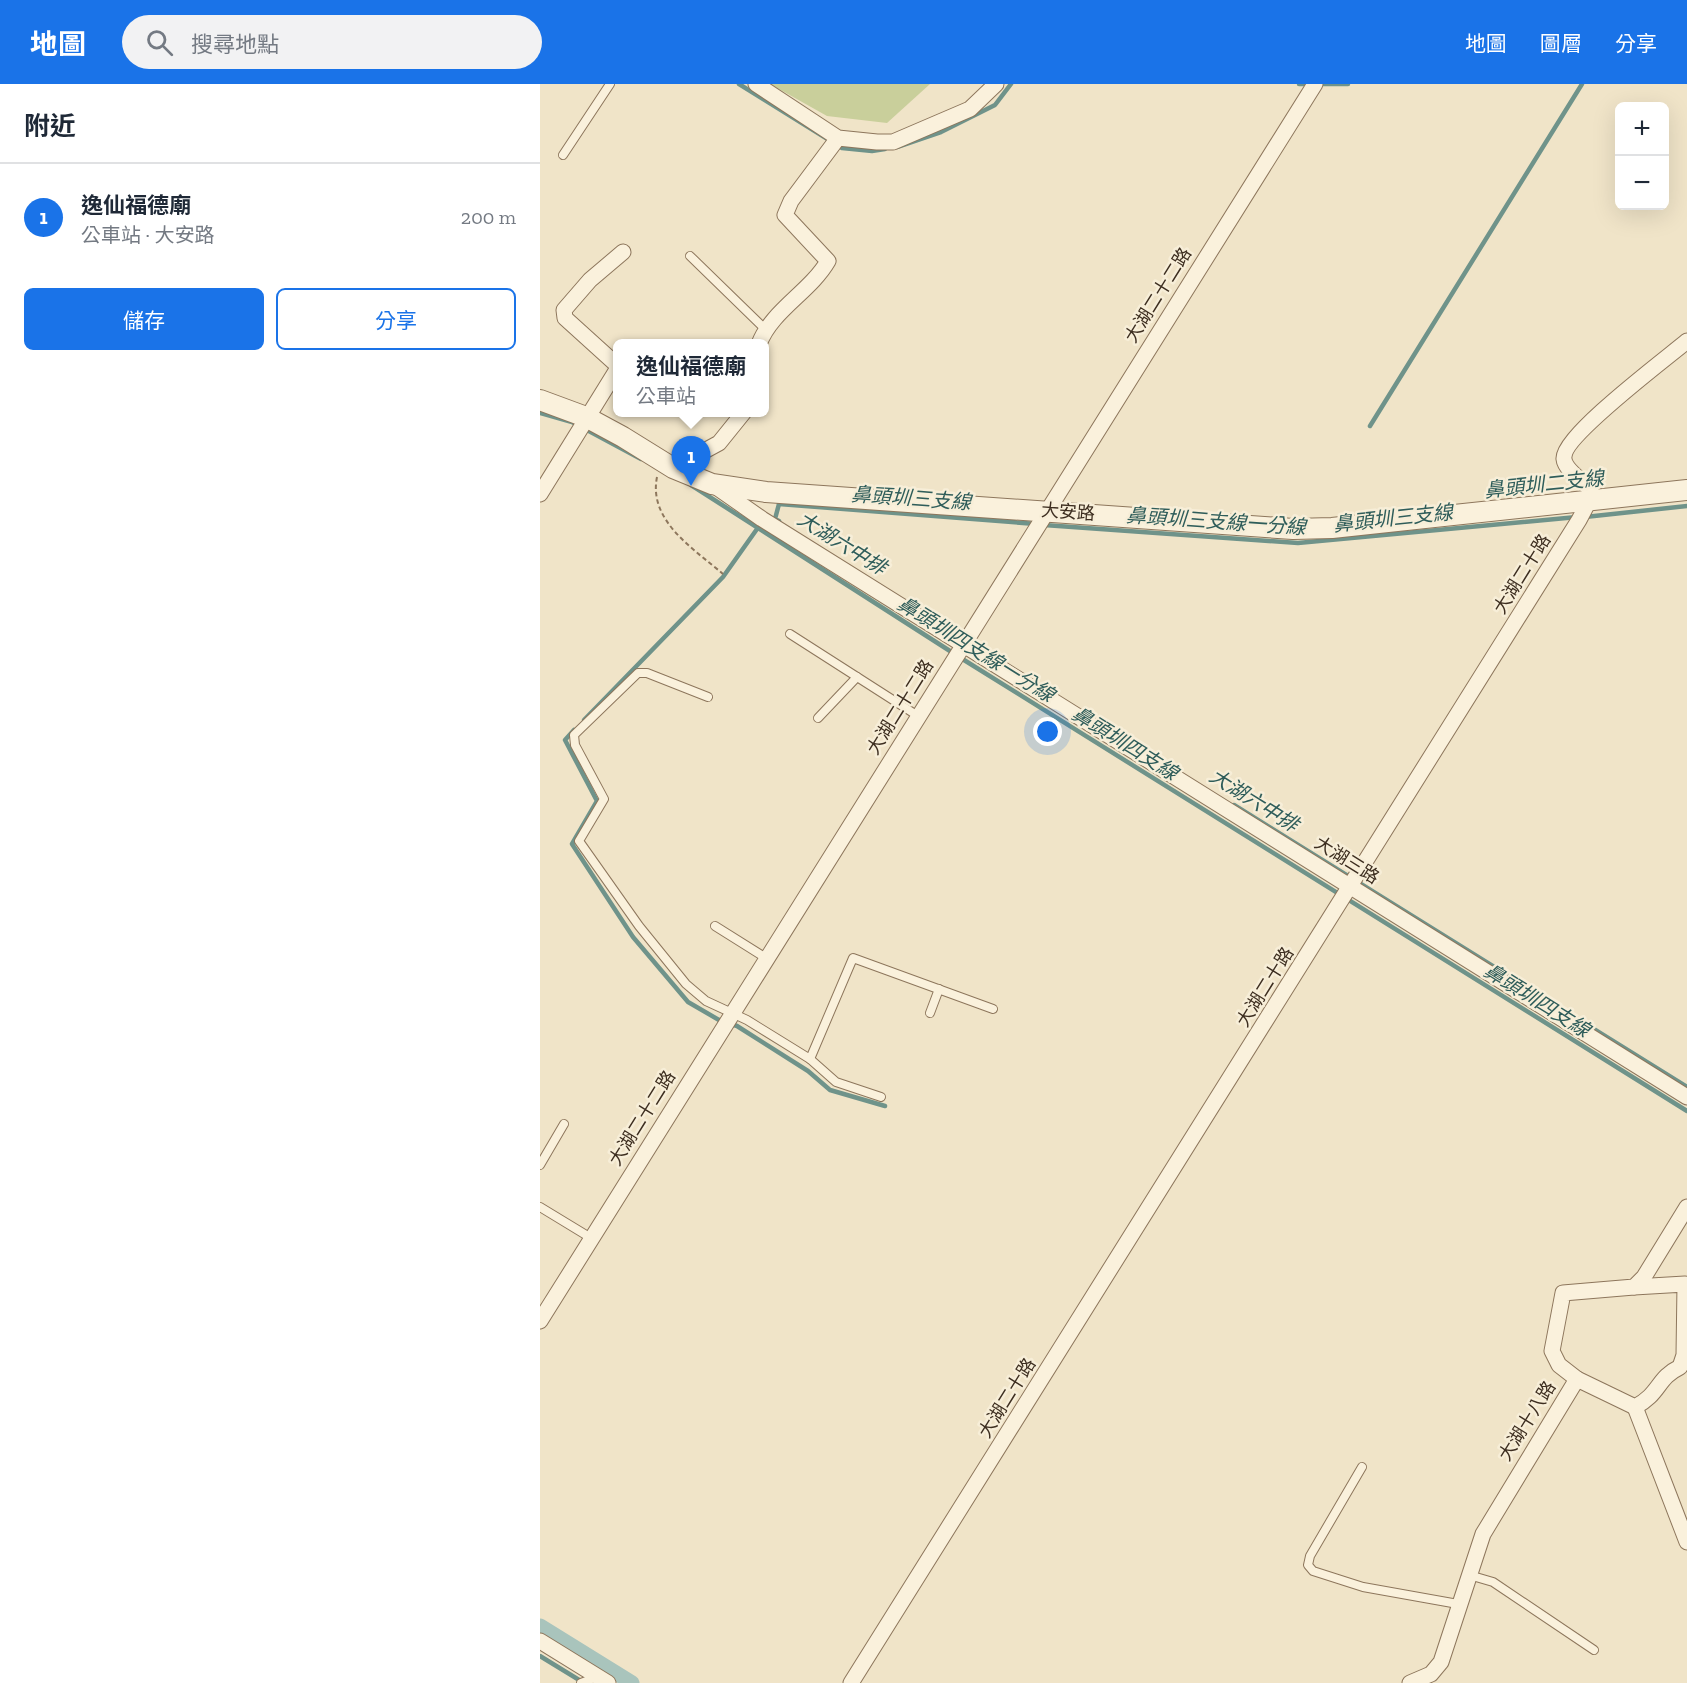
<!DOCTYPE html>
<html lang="zh-TW">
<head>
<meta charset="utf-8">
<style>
  body { margin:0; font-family:"Zilla Slab","Noto Sans TC",serif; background:#f2f2f3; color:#1f2937 }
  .controls { position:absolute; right:18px; top:18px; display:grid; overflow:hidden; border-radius:9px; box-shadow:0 6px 24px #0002 }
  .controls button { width:54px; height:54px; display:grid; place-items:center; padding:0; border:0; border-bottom:2px solid #e0e1e3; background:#fff; color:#1f2937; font:30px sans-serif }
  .you { position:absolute; left:508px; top:648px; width:21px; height:21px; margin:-15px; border:4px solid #fff; border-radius:50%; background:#1a73e8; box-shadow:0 0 0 9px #1a73e833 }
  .badge { display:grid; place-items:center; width:39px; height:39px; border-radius:50%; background:#1a73e8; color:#fff; font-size:20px; font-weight:700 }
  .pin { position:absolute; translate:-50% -50px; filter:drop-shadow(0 2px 3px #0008) }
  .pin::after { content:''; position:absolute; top:32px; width:21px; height:18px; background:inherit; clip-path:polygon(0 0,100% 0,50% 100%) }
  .popup { position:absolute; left:73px; top:255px; width:156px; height:78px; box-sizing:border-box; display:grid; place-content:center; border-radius:9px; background:#fff; filter:drop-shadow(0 2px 4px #0005); font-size:20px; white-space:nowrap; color:#747a83 }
  .popup b { font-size:22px; color:#1f2937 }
  .popup::after { content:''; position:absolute; left:50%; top:100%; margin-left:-12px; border:12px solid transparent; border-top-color:#fff }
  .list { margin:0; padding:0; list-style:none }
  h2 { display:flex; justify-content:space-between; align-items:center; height:78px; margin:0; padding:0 24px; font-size:26px }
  h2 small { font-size:20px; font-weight:400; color:#747a83 }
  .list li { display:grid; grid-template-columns:39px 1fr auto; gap:18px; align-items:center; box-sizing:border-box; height:108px; padding:0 24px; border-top:2px solid #e0e1e3 }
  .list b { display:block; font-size:22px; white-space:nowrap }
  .list p { margin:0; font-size:20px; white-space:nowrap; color:#747a83 }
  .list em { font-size:20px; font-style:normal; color:#747a83 }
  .actions { display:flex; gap:12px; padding:18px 24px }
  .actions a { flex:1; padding:14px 0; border:2px solid #1a73e8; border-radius:9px; text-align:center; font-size:21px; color:#1a73e8 }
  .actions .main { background:#1a73e8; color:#fff }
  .icon { flex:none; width:33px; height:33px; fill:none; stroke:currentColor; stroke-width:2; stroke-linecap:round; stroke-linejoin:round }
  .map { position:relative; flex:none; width:1147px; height:1599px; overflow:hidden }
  header { display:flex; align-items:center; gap:36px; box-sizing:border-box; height:84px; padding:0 30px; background:#1a73e8; color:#fff }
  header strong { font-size:28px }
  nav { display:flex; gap:33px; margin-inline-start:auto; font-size:21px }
  .search { width:420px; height:54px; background:#f2f2f3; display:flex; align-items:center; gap:15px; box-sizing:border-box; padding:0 21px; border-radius:33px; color:#747a83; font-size:22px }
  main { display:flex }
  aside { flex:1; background:#fff }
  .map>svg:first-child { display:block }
</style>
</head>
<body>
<header>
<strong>地圖</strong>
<div class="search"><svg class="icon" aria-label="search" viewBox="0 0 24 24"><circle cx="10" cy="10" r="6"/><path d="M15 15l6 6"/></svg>搜尋地點</div>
<nav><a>地圖</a><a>圖層</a><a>分享</a></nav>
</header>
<main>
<aside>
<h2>附近<small></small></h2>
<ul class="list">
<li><span class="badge">1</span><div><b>逸仙福德廟</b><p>公車站 · 大安路</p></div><em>200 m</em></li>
</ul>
<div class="actions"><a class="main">儲存</a><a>分享</a></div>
</aside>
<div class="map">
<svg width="1147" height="1599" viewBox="0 0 1147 1599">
  <rect width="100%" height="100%" fill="#f0e4c8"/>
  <path fill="#c9cf9b" d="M230 0H390L347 39 287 32Z"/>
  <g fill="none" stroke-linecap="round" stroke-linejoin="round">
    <g stroke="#6f938a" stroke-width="4.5">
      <path d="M199 0 302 64 332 67 345 65"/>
      <path d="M759 0H808"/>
      <path d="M357 63 401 48 455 21 471 0"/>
      <path d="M0 329 32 338 101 375"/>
      <path d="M830 342 1042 0"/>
      <path d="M151 401 424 576 1147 1027"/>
      <path d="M239 420 496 440"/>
      <path d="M1045 433 1147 422"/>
      <path d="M239 437 235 435 239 420"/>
      <path d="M504 441 758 459 1037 433"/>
      <path d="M44 636 183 493 217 445"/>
      <path d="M34 646 25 656 57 717 32 760 93 853 148 918 179 936 197 942 268 987 290 1006 345 1022"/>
      <path d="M694 721 1147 1003"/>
      <path d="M0 1572 44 1599"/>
    </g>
    <path stroke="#a9c4bc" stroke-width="15" d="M0 1542 92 1599"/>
    <defs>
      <g id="service">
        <path d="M23 71 70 0"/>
        <path d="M150 172 226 246"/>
        <path d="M250 550 378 632"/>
        <path d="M168 613 107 589H98L34 651 35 661 64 715 39 757 99 842 146 900 166 917 207 936 270 975 313 874 453 925"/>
        <path d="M278 634 317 593"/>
        <path d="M175 842 226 874"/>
        <path d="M390 929 399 905"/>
        <path d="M270 975 296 998 341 1013"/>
        <path d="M0 1081 24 1040"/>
        <path d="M0 1123 51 1154"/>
        <path d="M822 1383 770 1472 768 1481 773 1487 823 1503 918 1520"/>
        <path d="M929 1491 953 1498 1054 1566"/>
        <path d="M41 1599 57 1593"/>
      </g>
      <g id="minor">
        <path d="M216 0 298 54 337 58H353L430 25 456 0"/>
        <path d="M219 260C232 226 270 208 288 177L245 131 251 117 298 54"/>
        <path d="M78 282 25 234 24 226 50 196 83 168"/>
        <path d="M133 384 179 359 204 328"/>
        <path d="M172 400 222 435 1147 1013"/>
        <path d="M0 410 78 284"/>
        <path d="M0 1237 775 0"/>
        <path d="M1037 1295 1095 1323C1120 1310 1117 1294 1140 1283L1144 1271 1145 1200 1094 1203"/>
        <path d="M1095 1323 1147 1458"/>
        <path d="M0 1557 68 1599"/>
        <path d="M311 1599 1039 436 1049 417 1051 406C1044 398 1025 386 1024 375 1021 353 1127 274 1147 257"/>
        <path d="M870 1599 891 1590 901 1578 943 1450 1037 1295 1019 1281 1012 1267 1023 1209 1094 1203 1104 1193 1147 1123"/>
      </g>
      <path id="tertiary" d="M0 316 46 333 83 353 133 384 172 400 226 408 753 445 792 444 1147 406"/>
    </defs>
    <use href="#service" stroke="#8d765c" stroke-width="10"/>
    <use href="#minor" stroke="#8d765c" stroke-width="17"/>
    <use href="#tertiary" stroke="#8d765c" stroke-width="22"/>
    <path stroke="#8d765c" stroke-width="2" stroke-dasharray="4.5 3" stroke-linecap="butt" d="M117 393C108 437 154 465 183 490"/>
    <use href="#service" stroke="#faf1dc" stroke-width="8"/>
    <use href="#minor" stroke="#faf1dc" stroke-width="15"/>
    <use href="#tertiary" stroke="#faf1dc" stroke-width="20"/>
  </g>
  <g text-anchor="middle" stroke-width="5" stroke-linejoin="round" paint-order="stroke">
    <g font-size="18" fill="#3d2e20" stroke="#f7eed8">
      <text transform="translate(618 211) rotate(-58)" y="6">大湖二十二路</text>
      <text transform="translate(528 428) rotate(4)" y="6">大安路</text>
      <text transform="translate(982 490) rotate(-58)" y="6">大湖二十路</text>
      <text transform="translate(360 623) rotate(-58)" y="6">大湖二十二路</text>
      <text transform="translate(807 776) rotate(32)" y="6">大湖三路</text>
      <text transform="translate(725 903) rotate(-58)" y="6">大湖二十路</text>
      <text transform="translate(102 1034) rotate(-58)" y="6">大湖二十二路</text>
      <text transform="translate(467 1314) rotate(-58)" y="6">大湖二十路</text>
      <text transform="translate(987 1337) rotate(-58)" y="6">大湖十八路</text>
    </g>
    <g font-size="20" font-style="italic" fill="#2f5d5a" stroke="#f7eed8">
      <text transform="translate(1004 400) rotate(-6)" y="7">鼻頭圳二支線</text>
      <text transform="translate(371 414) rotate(4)" y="7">鼻頭圳三支線</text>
      <text transform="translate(853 434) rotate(-6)" y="7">鼻頭圳三支線</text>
      <text transform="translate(676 437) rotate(4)" y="7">鼻頭圳三支線一分線</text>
      <text transform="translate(302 459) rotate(32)" y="7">大湖六中排</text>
      <text transform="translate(436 565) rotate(32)" y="7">鼻頭圳四支線一分線</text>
      <text transform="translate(585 659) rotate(32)" y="7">鼻頭圳四支線</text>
      <text transform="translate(714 716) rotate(32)" y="7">大湖六中排</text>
      <text transform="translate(997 916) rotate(32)" y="7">鼻頭圳四支線</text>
    </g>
  </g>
</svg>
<div class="controls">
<button>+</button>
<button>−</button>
</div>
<div class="you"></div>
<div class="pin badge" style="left:151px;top:402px">1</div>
<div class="popup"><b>逸仙福德廟</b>公車站</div>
</div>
</main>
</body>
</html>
